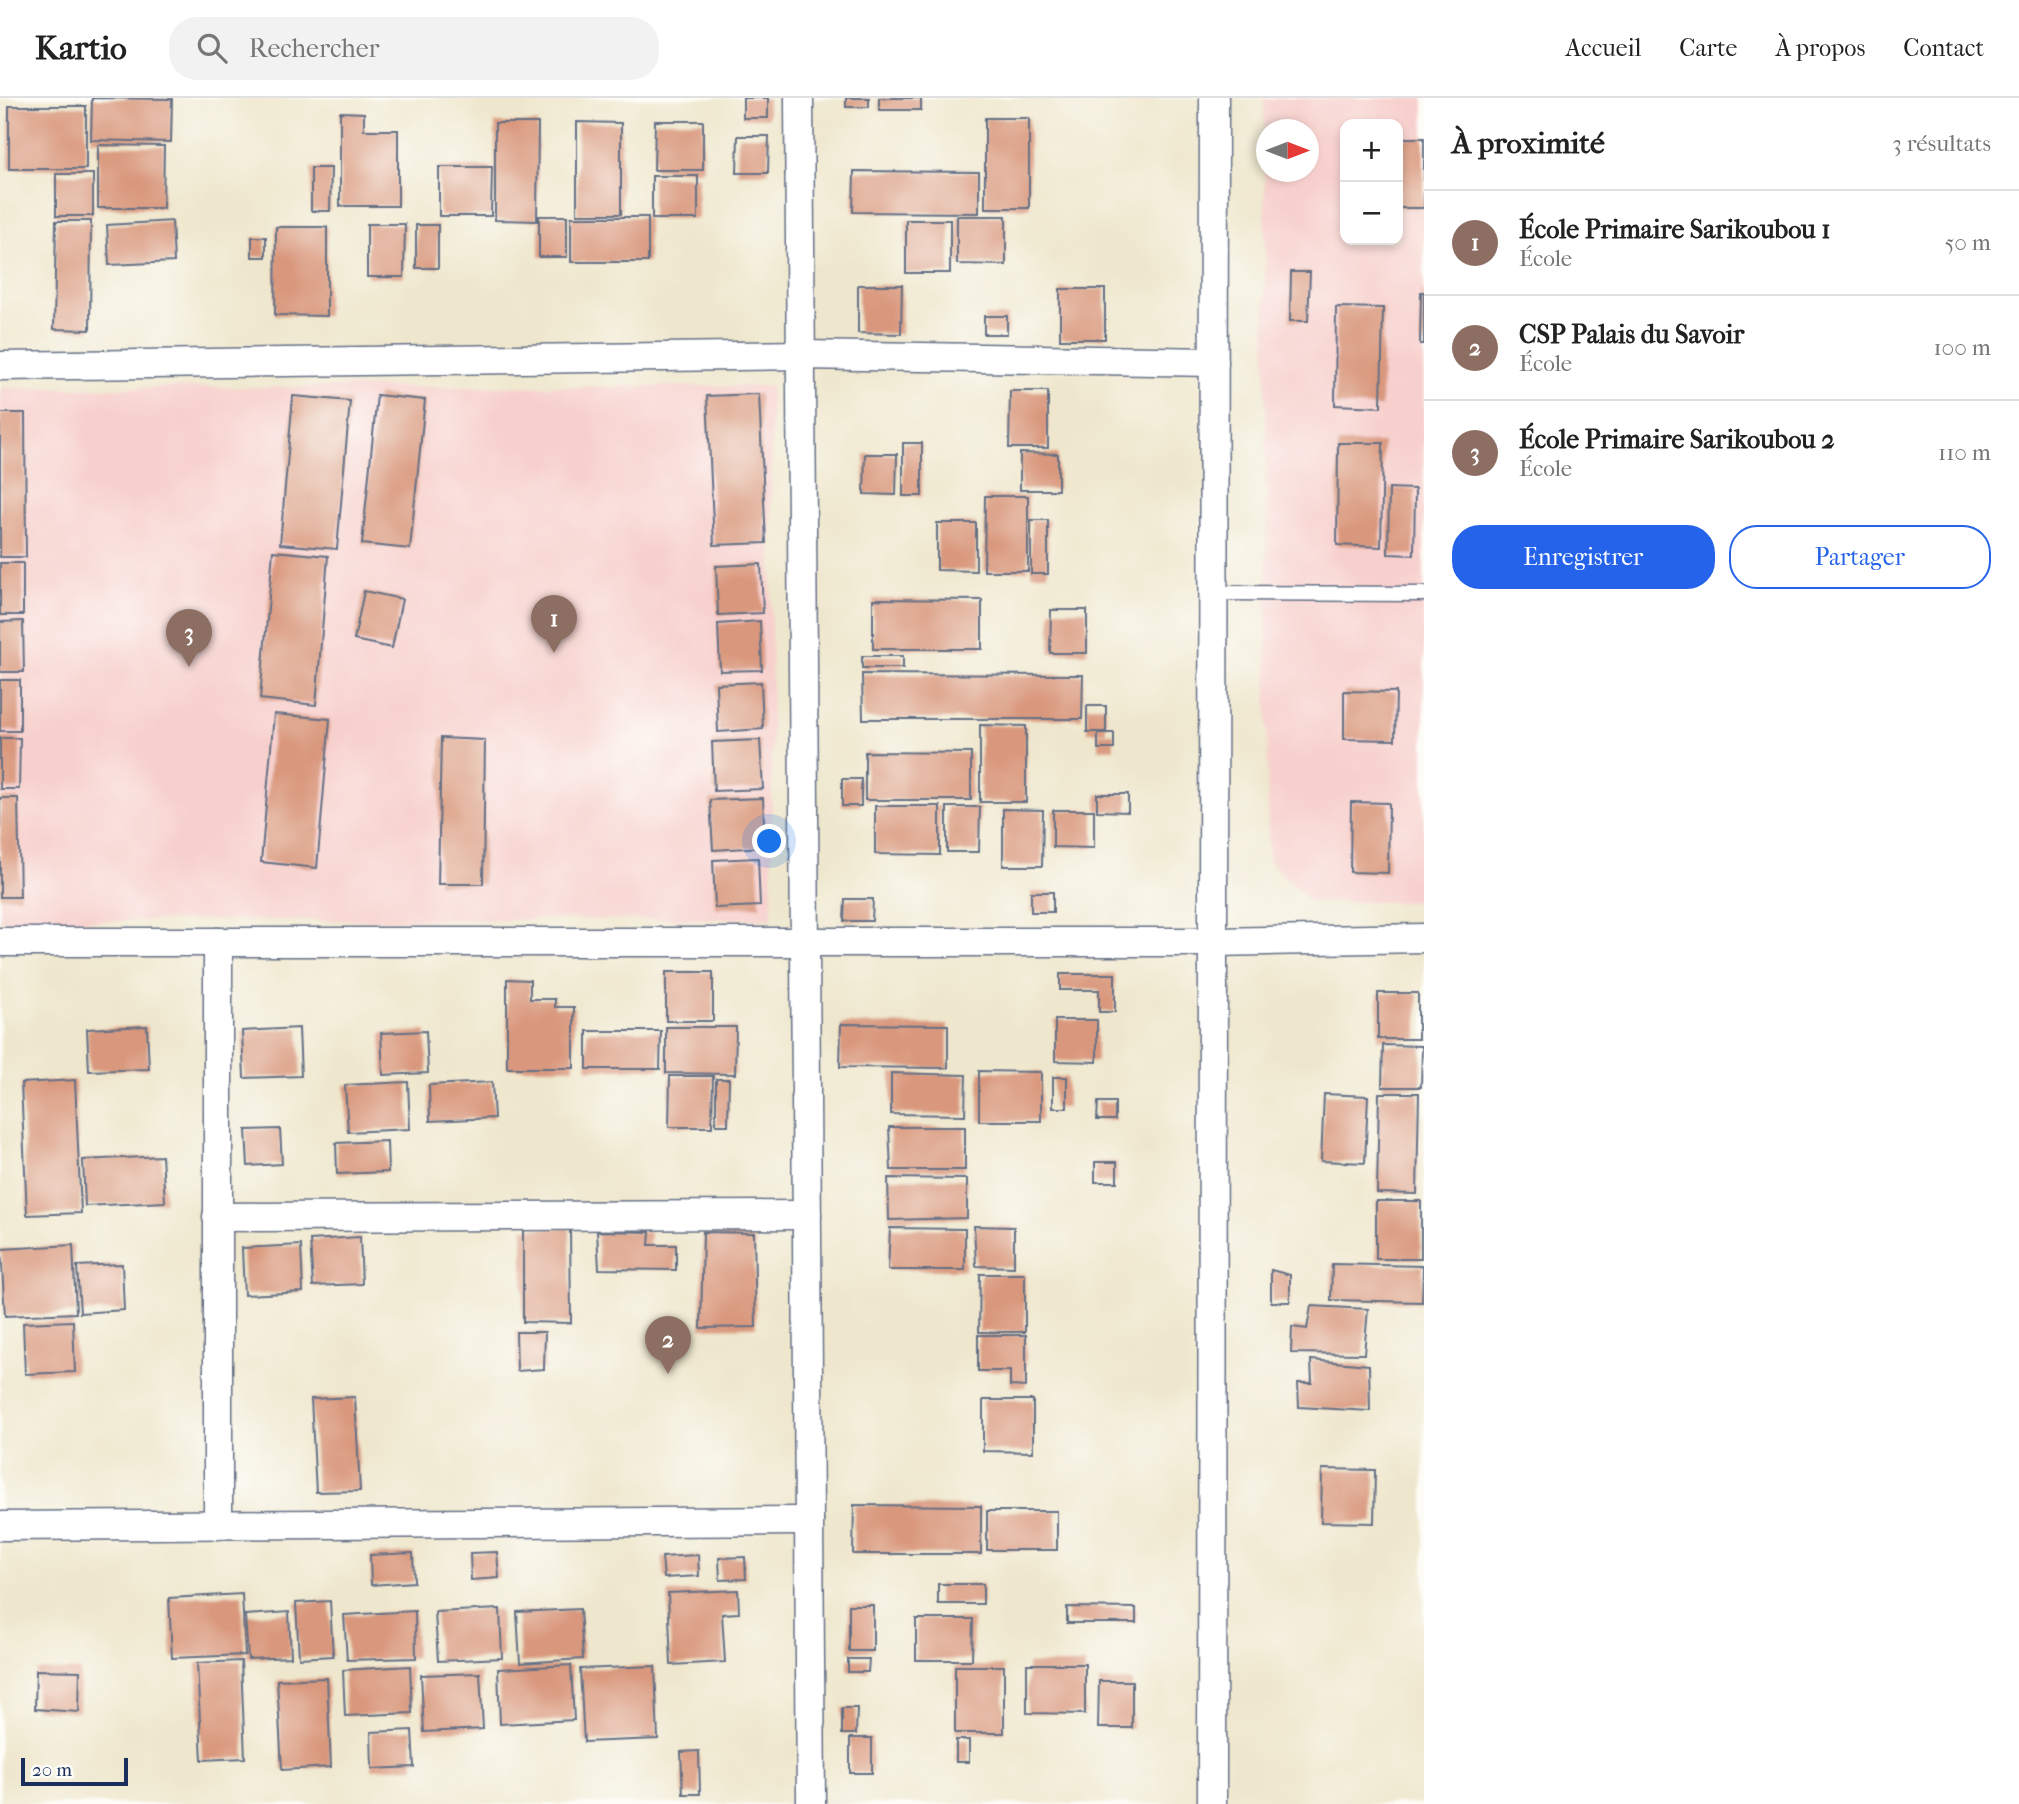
<!DOCTYPE html>
<html lang="fr">
<head>
<meta charset="utf-8">
<style>
  body { margin:0; font-family:"IM FELL French Canon",serif; background:#f2f2f2; color:#222 }
  .controls { position:absolute; right:21px; top:21px; display:grid; overflow:hidden; border-radius:14px; box-shadow:0 4px 10px #0003 }
  .controls button { width:63px; height:63px; display:grid; place-items:center; padding:0; border:0; border-bottom:2px solid #e0e0e0; background:#fff; color:#222; font:35px sans-serif }
  .compass { position:absolute; left:1256px; top:21px; width:63px; height:63px; border-radius:50%; background:#fff; box-shadow:0 4px 10px #0003; rotate:90deg }
  .scale { position:absolute; left:21px; bottom:18px; width:107px; box-sizing:border-box; padding-left:7px; border:4px solid #1b2f5e; border-top:0; font-size:19px; line-height:24px; white-space:nowrap; color:#1b2f5e; -webkit-text-stroke:5px #fdfcf7; paint-order:stroke }
  .you { position:absolute; left:770px; top:744px; width:24px; height:24px; margin:-18px; border:5px solid #fff; border-radius:50%; background:#1a73e8; box-shadow:0 0 0 10px #1a73e833 }
  .badge { display:grid; place-items:center; width:46px; height:46px; border-radius:50%; background:#2563eb; color:#fff; font-size:23px; font-weight:700 }
  .pin { position:absolute; translate:-50% -58px; filter:drop-shadow(0 2px 4px #0008) }
  .pin::after { content:''; position:absolute; top:37px; width:24px; height:21px; background:inherit; clip-path:polygon(0 0,100% 0,50% 100%) }
  .list { margin:0; padding:0; list-style:none }
  h2 { display:flex; justify-content:space-between; align-items:center; height:91px; margin:0; padding:0 28px; font-size:30px }
  h2 small { font-size:23px; font-weight:400; color:#767676 }
  .list li { display:grid; grid-template-columns:46px 1fr auto; gap:21px; align-items:center; box-sizing:border-box; height:105px; padding:0 28px; border-top:2px solid #e0e0e0 }
  .list b { display:block; font-size:26px; white-space:nowrap }
  .list p { margin:0; font-size:23px; white-space:nowrap; color:#767676 }
  .list em { font-size:23px; font-style:normal; color:#767676 }
  .actions { display:flex; gap:14px; padding:21px 28px }
  .actions a { flex:1; padding:16px 0; border:2px solid #2563eb; border-radius:28px; text-align:center; font-size:24px; color:#2563eb }
  .actions .main { background:#2563eb; color:#fff }
  .icon { flex:none; width:38px; height:38px; fill:none; stroke:currentColor; stroke-width:2; stroke-linecap:round; stroke-linejoin:round }
  .map { position:relative; flex:none; width:1424px; height:1706px; overflow:hidden }
  header { display:flex; align-items:center; gap:42px; box-sizing:border-box; height:98px; padding:0 35px; background:#fff; border-bottom:2px solid #e0e0e0 }
  header strong { font-size:33px }
  nav { display:flex; gap:38px; margin-inline-start:auto; font-size:24px }
  .search { width:490px; height:63px; background:#f2f2f2; display:flex; align-items:center; gap:18px; box-sizing:border-box; padding:0 24px; border-radius:28px; color:#767676; font-size:26px }
  main { display:flex }
  aside { flex:1; background:#fff }
  .map>svg:first-child { display:block }
</style>
</head>
<body>
<header>
<strong>Kartio</strong>
<div class="search"><svg class="icon" aria-label="search" viewBox="0 0 24 24"><circle cx="10" cy="10" r="6"/><path d="M15 15l6 6"/></svg>Rechercher</div>
<nav><a>Accueil</a><a>Carte</a><a>À propos</a><a>Contact</a></nav>
</header>
<main>
<div class="map">
<svg width="1424" height="1706" viewBox="0 0 1424 1706">
  <rect width="100%" height="100%" fill="#fdfcf7"/>
  <filter id="ink" filterUnits="userSpaceOnUse"><feTurbulence type="fractalNoise" baseFrequency=".0143" numOctaves="2"/><feDisplacementMap in="SourceGraphic" scale="14" xChannelSelector="R" yChannelSelector="G"/><feConvolveMatrix kernelMatrix="1 2 1 2 8 2 1 2 1" color-interpolation-filters="sRGB"/></filter>
  <filter id="wash" filterUnits="userSpaceOnUse"><feTurbulence type="fractalNoise" baseFrequency=".00686" numOctaves="4" result="noise"/><feDisplacementMap in="SourceGraphic" scale="28" xChannelSelector="R" yChannelSelector="G"/><feGaussianBlur stdDeviation="1.57" result="paint"/><feColorMatrix in="noise" values="0 0 0 0 0 0 0 0 0 0 0 0 0 0 0 0 0 1.4 0 .05"/><feComposite in="paint" operator="in"/></filter>
  <g filter="url(#wash)">
    <rect width="100%" height="100%" fill="#efe7cd"/>
    <g fill="#f7d0cd" fill-rule="evenodd">
      <path d="M1264 0H1424V804H1310L1268 762ZM1345 26H1398V142H1345ZM1266 32H1308V74H1266Z"/>
      <path d="M771 288 772 821 0 823V290Z"/>
    </g>
    <g id="blocks">
      <g fill="#d9987d">
        <path d="M92 0 172 1 171 44 91 42Z"/>
        <rect x="743" y="0" width="25" height="20"/>
        <rect x="846" y="0" width="23" height="9"/>
        <rect x="879" y="0" width="42" height="12"/>
        <rect x="9" y="8" width="77" height="63"/>
        <path d="M340 14 364 15V32H398V108H340Z"/>
        <rect x="985" y="20" width="44" height="90"/>
        <path d="M655 23H703V72H654Z"/>
        <path d="M577 24 621 25V116H577Z"/>
        <path d="M495 25H538L537 123 495 122Z"/>
        <path d="M738 38H769L768 75H737Z"/>
        <rect x="1398" y="40" width="26" height="70"/>
        <path d="M98 47 164 48 163 110H98Z"/>
        <path d="M439 69H492L491 118H439Z"/>
        <path d="M311 70H331L330 113H311Z"/>
        <path d="M854 73 979 74V115L853 114Z"/>
        <rect x="56" y="76" width="37" height="42"/>
        <rect x="652" y="78" width="46" height="43"/>
        <rect x="539" y="118" width="28" height="41"/>
        <path d="M957 118H1006V167L957 166Z"/>
        <rect x="571" y="119" width="77" height="45"/>
        <rect x="906" y="122" width="44" height="53"/>
        <path d="M56 123H91L90 232 54 231Z"/>
        <path d="M172 123 174 164 109 167 107 127Z"/>
        <path d="M367 126H405L404 179H367Z"/>
        <rect x="416" y="127" width="22" height="43"/>
        <path d="M276 129H327V218L275 217Z"/>
        <rect x="252" y="139" width="14" height="20"/>
        <path d="M1291 174H1310L1308 223H1290Z"/>
        <path d="M858 187H902L901 236 858 235Z"/>
        <rect x="1060" y="191" width="45" height="50"/>
        <path d="M1421 194H1424V246H1420Z"/>
        <path d="M1336 209 1383 210 1381 309 1335 307Z"/>
        <rect x="984" y="218" width="23" height="18"/>
        <path d="M1010 293H1048V350H1009Z"/>
        <path d="M759 296 766 445 714 447 707 298Z"/>
        <path d="M377 297 425 302 410 451 362 446Z"/>
        <path d="M293 298 350 303 337 451 280 446Z"/>
        <path d="M0 315H25L26 459H0Z"/>
        <rect x="903" y="345" width="19" height="53"/>
        <path d="M1338 345H1383L1381 449 1337 447Z"/>
        <path d="M1020 355 1058 356V392H1020Z"/>
        <path d="M865 356H897L896 397 864 396Z"/>
        <path d="M1389 390 1415 391 1414 457 1388 456Z"/>
        <path d="M985 398H1028V473H984Z"/>
        <rect x="1031" y="422" width="17" height="54"/>
        <path d="M937 425H976V473L937 472Z"/>
        <path d="M273 453 328 458 316 607 260 601Z"/>
        <rect x="0" y="465" width="23" height="52"/>
        <path d="M761 466 763 515 718 517 716 468Z"/>
        <path d="M364 493 402 501 392 550 354 542Z"/>
        <path d="M873 501 982 502V551H873Z"/>
        <path d="M1051 512H1087V555H1050Z"/>
        <path d="M23 523 24 574H0V524Z"/>
        <path d="M760 523 762 572 720 573 718 526Z"/>
        <rect x="862" y="558" width="41" height="12"/>
        <path d="M862 576 1083 577 1082 621H863Z"/>
        <rect x="0" y="582" width="20" height="51"/>
        <path d="M761 584 763 631 718 634 716 586Z"/>
        <path d="M1344 593 1396 594 1395 642 1344 641Z"/>
        <rect x="1087" y="608" width="19" height="26"/>
        <path d="M274 616 330 621 317 770 261 764Z"/>
        <path d="M980 627 1026 628V704H980Z"/>
        <rect x="1098" y="635" width="16" height="16"/>
        <path d="M0 640H20L19 691H0Z"/>
        <path d="M441 640 485 642 483 786H438Z"/>
        <path d="M760 642 763 691 714 693 712 644Z"/>
        <path d="M865 654 971 655V702H865Z"/>
        <rect x="842" y="681" width="19" height="27"/>
        <path d="M1097 696H1128V714L1097 713Z"/>
        <path d="M0 700H18L20 799H0Z"/>
        <path d="M763 700 765 749 713 752 710 702Z"/>
        <path d="M1351 704 1389 705 1388 775 1350 774Z"/>
        <path d="M875 708H940V757L875 756Z"/>
        <path d="M947 709H980L979 754H947Z"/>
        <path d="M1003 711 1043 712 1042 768H1003Z"/>
        <path d="M1053 712H1094V750L1053 749Z"/>
        <path d="M758 760 760 808 715 810 713 762Z"/>
        <rect x="1031" y="794" width="22" height="20"/>
        <path d="M845 801H873L872 823H844Z"/>
        <rect x="666" y="874" width="47" height="49"/>
        <path d="M1060 876H1115V914H1099V892H1060Z"/>
        <path d="M507 881 530 882V901H555V909H574V970H507Z"/>
        <rect x="1378" y="895" width="40" height="46"/>
        <path d="M1055 922H1097V964L1055 963Z"/>
        <path d="M841 926 948 927V970L840 969Z"/>
        <path d="M147 928 149 971 89 973 87 931Z"/>
        <path d="M666 929H736L735 976 666 975Z"/>
        <path d="M299 930 301 978 244 980 242 933Z"/>
        <path d="M426 933 428 975 383 977 381 935Z"/>
        <path d="M587 933H661L660 971H587Z"/>
        <path d="M1383 947 1422 948 1421 989H1382Z"/>
        <path d="M979 973 1041 974V1023H979Z"/>
        <path d="M891 975 966 977 965 1017 891 1016Z"/>
        <path d="M670 978H713L712 1029H669Z"/>
        <rect x="1053" y="979" width="14" height="31"/>
        <path d="M716 981H729L728 1027H716Z"/>
        <path d="M75 982 81 1115 27 1117 21 985Z"/>
        <path d="M408 984 410 1031 348 1034 345 987Z"/>
        <path d="M492 984 494 1020 430 1023 429 987Z"/>
        <path d="M1379 995H1419L1417 1096 1377 1095Z"/>
        <path d="M1324 996 1368 998 1365 1065 1321 1063Z"/>
        <path d="M1098 1004H1115V1022H1097Z"/>
        <path d="M889 1029H965V1072H891Z"/>
        <path d="M280 1031 282 1066 248 1068 246 1032Z"/>
        <path d="M387 1043 388 1074 337 1076 336 1045Z"/>
        <path d="M162 1058 165 1104 85 1108 83 1062Z"/>
        <rect x="1095" y="1064" width="22" height="20"/>
        <path d="M888 1080 967 1081V1120L889 1122Z"/>
        <rect x="1376" y="1103" width="45" height="58"/>
        <path d="M974 1128 1014 1129V1169L976 1168Z"/>
        <path d="M523 1130H570L571 1225 523 1224Z"/>
        <path d="M890 1130 965 1131V1172H888Z"/>
        <path d="M597 1133 650 1134 649 1147H676V1172L599 1171Z"/>
        <path d="M703 1134 754 1135 756 1229 701 1230Z"/>
        <path d="M360 1139 362 1186 313 1188 310 1142Z"/>
        <path d="M73 1147 76 1215 5 1218 1 1151Z"/>
        <path d="M301 1147 303 1194 244 1197 242 1150Z"/>
        <path d="M122 1166 124 1212 80 1215 77 1168Z"/>
        <path d="M1332 1166 1423 1168 1422 1204 1331 1202Z"/>
        <path d="M1271 1172 1290 1177V1204H1271Z"/>
        <path d="M980 1176H1025V1234H979Z"/>
        <path d="M1311 1208 1368 1211 1364 1256 1291 1255 1292 1229 1307 1231Z"/>
        <path d="M73 1223 75 1274 25 1276 23 1225Z"/>
        <path d="M516 1234H545L544 1271 517 1273Z"/>
        <path d="M978 1237H1026V1289L1010 1288V1273H978Z"/>
        <path d="M1311 1262 1369 1267 1370 1313 1299 1309 1298 1285H1312Z"/>
        <path d="M355 1299 360 1393 316 1394 311 1301Z"/>
        <path d="M983 1302H1033V1354L983 1353Z"/>
        <path d="M1322 1371 1375 1372 1374 1425 1321 1424Z"/>
        <path d="M854 1407 981 1408V1456H853Z"/>
        <rect x="987" y="1413" width="70" height="39"/>
        <path d="M497 1454 499 1480 471 1482 470 1455Z"/>
        <path d="M413 1455 414 1484 371 1487 370 1457Z"/>
        <path d="M698 1457 699 1478 664 1480 662 1459Z"/>
        <path d="M745 1459 746 1481 720 1482 719 1460Z"/>
        <rect x="938" y="1486" width="45" height="20"/>
        <path d="M738 1492 739 1515 722 1516 725 1564 671 1567 668 1495Z"/>
        <path d="M242 1496 245 1557 172 1560 169 1500Z"/>
        <path d="M330 1503 333 1558 299 1560 296 1505Z"/>
        <rect x="849" y="1507" width="24" height="46"/>
        <path d="M1067 1509 1136 1510V1525H1067Z"/>
        <path d="M500 1511 502 1560 438 1563 435 1514Z"/>
        <path d="M580 1511 583 1561 520 1565 517 1514Z"/>
        <path d="M415 1513 416 1560 347 1562 344 1517Z"/>
        <path d="M289 1514 291 1559 248 1561 245 1517Z"/>
        <path d="M916 1521H973L972 1562H916Z"/>
        <path d="M848 1561H869L868 1574H848Z"/>
        <path d="M241 1563 245 1660 202 1662 197 1565Z"/>
        <path d="M1027 1566H1085V1616L1027 1615Z"/>
        <path d="M571 1567 574 1622 500 1626 498 1571Z"/>
        <path d="M410 1568 412 1615 345 1618 343 1572Z"/>
        <path d="M655 1568 658 1641 584 1644 580 1571Z"/>
        <rect x="955" y="1568" width="49" height="67"/>
        <path d="M36 1572 80 1573 79 1614 35 1611Z"/>
        <path d="M480 1575 483 1631 424 1634 421 1577Z"/>
        <path d="M327 1580 331 1669 282 1672 277 1582Z"/>
        <path d="M1099 1583H1132V1630H1098Z"/>
        <path d="M842 1610H857L856 1636H842Z"/>
        <path d="M412 1632 414 1669 372 1671 371 1634Z"/>
        <rect x="850" y="1640" width="22" height="35"/>
        <rect x="956" y="1642" width="13" height="22"/>
        <path d="M699 1653 700 1696H683L681 1654Z"/>
      </g>
    </g>
  </g>
  <g filter="url(#ink)">
    <use href="#blocks" fill-opacity="0" stroke="#656f85" stroke-width="2"/>
    <g fill="none" stroke-linecap="round" stroke-linejoin="round">
      <defs>
        <path id="lane" d="M1214 495 1424 496"/>
        <g id="street">
          <path d="M799 0 811 1706"/>
          <path d="M0 268 801 257 1214 264"/>
          <path d="M0 844H1213L1424 840"/>
          <path d="M218 844V1427"/>
          <path d="M217 1119 807 1117"/>
          <path d="M0 1428 809 1423"/>
          <path d="M1212 1706 1214 0"/>
        </g>
      </defs>
      <use href="#lane" stroke="#656f85" stroke-width="17"/>
      <use href="#street" stroke="#656f85" stroke-width="31"/>
      <use href="#lane" stroke="#fff" stroke-width="14"/>
      <use href="#street" stroke="#fff" stroke-width="28"/>
    </g>
  </g>
</svg>
<div class="controls">
<button>+</button>
<button>−</button>
</div>
<svg class="compass" viewBox="-18 -18 36 36"><path d="M0-13l5 13h-10z" fill="#e53935"/><path d="M0 13l5-13h-10z" fill="#767676"/></svg>
<div class="scale">20 m</div>
<div class="you"></div>
<div class="pin badge" style="left:554px;top:555px;background:#8d6e63">1</div>
<div class="pin badge" style="left:668px;top:1276px;background:#8d6e63">2</div>
<div class="pin badge" style="left:189px;top:569px;background:#8d6e63">3</div>
</div>
<aside>
<h2>À proximité<small>3 résultats</small></h2>
<ul class="list">
<li><span class="badge" style="background:#8d6e63">1</span><div><b>École Primaire Sarikoubou 1</b><p>École</p></div><em>50 m</em></li>
<li><span class="badge" style="background:#8d6e63">2</span><div><b>CSP Palais du Savoir</b><p>École</p></div><em>100 m</em></li>
<li><span class="badge" style="background:#8d6e63">3</span><div><b>École Primaire Sarikoubou 2</b><p>École</p></div><em>110 m</em></li>
</ul>
<div class="actions"><a class="main">Enregistrer</a><a>Partager</a></div>
</aside>
</main>
</body>
</html>
